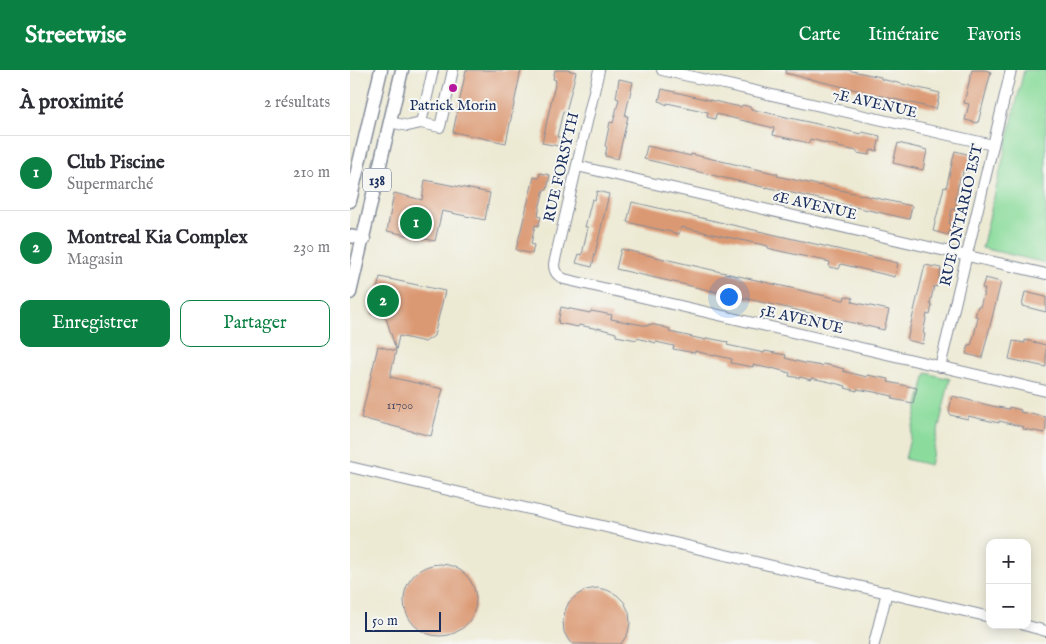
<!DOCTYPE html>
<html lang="fr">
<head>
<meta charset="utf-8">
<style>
  body { margin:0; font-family:"IM FELL English",serif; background:#f7f7f7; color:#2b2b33 }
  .controls { position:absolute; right:15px; bottom:15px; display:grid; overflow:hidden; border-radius:10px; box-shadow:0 2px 12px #0003 }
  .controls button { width:45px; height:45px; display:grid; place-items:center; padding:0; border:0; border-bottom:1px solid #e1e1e2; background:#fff; color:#2b2b33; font:25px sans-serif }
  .scale { position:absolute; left:15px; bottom:12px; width:76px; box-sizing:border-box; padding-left:5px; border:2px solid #1b2f5e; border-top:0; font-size:14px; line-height:18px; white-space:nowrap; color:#1b2f5e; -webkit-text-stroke:4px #f6f6f2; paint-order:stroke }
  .you { position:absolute; left:378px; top:226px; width:18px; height:18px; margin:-12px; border:4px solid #fff; border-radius:50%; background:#1a73e8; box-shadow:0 0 0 8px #1a73e833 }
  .badge { display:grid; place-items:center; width:32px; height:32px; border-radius:50%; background:#0b8043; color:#fff; font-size:16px; font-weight:700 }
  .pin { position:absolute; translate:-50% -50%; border:2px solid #fff; box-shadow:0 1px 5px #0006 }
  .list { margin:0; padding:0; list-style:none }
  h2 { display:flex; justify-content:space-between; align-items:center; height:65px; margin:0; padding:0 20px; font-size:21px }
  h2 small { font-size:16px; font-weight:400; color:#7c7c81 }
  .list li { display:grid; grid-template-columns:32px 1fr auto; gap:15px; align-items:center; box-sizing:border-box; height:75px; padding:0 20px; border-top:1px solid #e1e1e2 }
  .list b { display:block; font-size:19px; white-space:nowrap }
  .list p { margin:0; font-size:16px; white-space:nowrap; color:#7c7c81 }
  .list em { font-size:16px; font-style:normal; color:#7c7c81 }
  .actions { display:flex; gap:10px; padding:15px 20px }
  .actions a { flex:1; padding:11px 0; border:1px solid #0b8043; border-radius:10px; text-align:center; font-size:18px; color:#0b8043 }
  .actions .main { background:#0b8043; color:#fff }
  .map { position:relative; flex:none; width:696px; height:574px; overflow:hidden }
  header { display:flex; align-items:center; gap:30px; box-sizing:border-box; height:70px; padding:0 25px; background:#0b8043; color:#fff }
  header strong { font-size:24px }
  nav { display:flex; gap:28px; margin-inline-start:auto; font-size:18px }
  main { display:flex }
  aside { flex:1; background:#fff }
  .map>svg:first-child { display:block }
</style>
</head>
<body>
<header>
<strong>Streetwise</strong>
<nav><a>Carte</a><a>Itinéraire</a><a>Favoris</a></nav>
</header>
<main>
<aside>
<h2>À proximité<small>2 résultats</small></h2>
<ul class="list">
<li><span class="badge">1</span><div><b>Club Piscine</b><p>Supermarché</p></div><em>210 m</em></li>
<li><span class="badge">2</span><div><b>Montreal Kia Complex</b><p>Magasin</p></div><em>230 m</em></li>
</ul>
<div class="actions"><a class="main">Enregistrer</a><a>Partager</a></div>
</aside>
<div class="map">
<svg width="696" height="574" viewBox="0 0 696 574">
  <rect width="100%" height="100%" fill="#f6f6f2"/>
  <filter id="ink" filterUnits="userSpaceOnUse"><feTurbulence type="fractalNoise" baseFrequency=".02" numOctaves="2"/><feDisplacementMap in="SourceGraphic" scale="10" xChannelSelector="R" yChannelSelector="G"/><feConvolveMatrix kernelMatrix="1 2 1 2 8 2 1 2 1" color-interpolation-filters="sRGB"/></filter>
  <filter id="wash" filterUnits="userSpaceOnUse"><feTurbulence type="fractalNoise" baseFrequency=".0096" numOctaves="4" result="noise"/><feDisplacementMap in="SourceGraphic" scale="20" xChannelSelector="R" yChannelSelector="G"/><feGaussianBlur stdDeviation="1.12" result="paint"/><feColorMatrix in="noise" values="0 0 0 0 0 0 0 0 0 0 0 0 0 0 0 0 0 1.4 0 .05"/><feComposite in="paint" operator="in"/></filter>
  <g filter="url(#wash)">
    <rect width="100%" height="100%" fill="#edead4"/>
    <g fill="#8bdc9c" stroke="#53867d">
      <path d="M674 0H696V193L632 178Z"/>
      <path d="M576 303 600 309 580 395 555 389Z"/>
    </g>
    <g id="blocks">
      <g fill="#db9973">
        <path d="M116 0H171L156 73 103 62Z"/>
        <path d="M205 0H217L226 2 216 42 213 41 207 67H210L208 76 192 73 206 10 203 9Z"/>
        <path d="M436 0H497L531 7V9L590 23 586 39 435 3Z"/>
        <path d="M622 0H635L641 2 628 53 615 50 619 34 614 33Z"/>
        <path d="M269 9 283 12 275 46H278L268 89 255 86 257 77 255 76 260 52 263 53 269 29 266 28Z"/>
        <path d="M312 19 381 35 391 37 392 35 401 37V39L511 64 512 62 530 66 527 81 521 80 519 85 507 83V81L488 77V76L460 69 459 73 423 65 424 58 366 44 365 49 357 47 358 42 317 33V35L309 31Z"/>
        <path d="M548 73 577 80 573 100 543 93Z"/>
        <path d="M297 76 341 86V84L371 91 428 104 427 106 562 136 559 149 424 119 417 117V118L294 89Z"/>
        <path d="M605 81 621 85 617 102 613 101 612 108H610L605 129 607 130 605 140 602 139 599 154 601 155 598 165 583 161 594 117 596 118Z"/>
        <path d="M190 103 200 105 197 120 194 119 190 135 188 146 191 147 188 156 185 155 181 174 184 175 182 184 166 180 184 107 189 108Z"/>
        <path d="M75 110 140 123 135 150 92 141 85 171 37 161 44 123 72 130Z"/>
        <path d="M247 121 259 124 242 197 226 193 229 184 232 185 236 166 238 157H235L242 129 245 130Z"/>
        <path d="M282 132 548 193 545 207 491 194 489 199 479 197 480 192 425 180 418 178V176L331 157 329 164 277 152Z"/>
        <path d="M271 179 493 230H494L495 226 503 228 502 232 539 240 534 260 266 199Z"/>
        <path d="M575 195 591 198 587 217 584 216 580 234 582 235 580 245 577 244 573 263 575 264 573 274 557 270Z"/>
        <path d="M30 207 95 221 84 266 75 272 49 266 46 280 36 248 21 244Z"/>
        <path d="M635 208 651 212 632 288 616 284 619 274 621 275 624 266 628 247 625 246 628 236 630 237 635 219 632 218Z"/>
        <path d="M675 222 696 227V242L672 236Z"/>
        <path d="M211 237 240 243 241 241 252 243 262 245 261 249 298 256 299 254 310 256 320 259 319 262 338 266 356 270 357 268 378 272 377 275 414 283 415 281 425 283 436 285 435 288 454 293 472 296 473 294 483 296 494 299 493 301 517 307V305L539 309 538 312 567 318 563 333 542 329 543 326 524 322 507 319V321L495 318 496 316 480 312 461 308V310L450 307V308L439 306 440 303 422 298V299L403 295V297L381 293 382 289 364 285V286L345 281V283L323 279 324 276 306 272V273L287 268V270L266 266V263L248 258V259L229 255 228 257 208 253Z"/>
        <path d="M675 270 696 275V297L659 289 663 271 675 273Z"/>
        <path d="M28 276 46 281 40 307 93 319 81 366 11 348Z"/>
        <path d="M602 326 642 336 659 339V337L671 340 670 342 696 347V357L695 363 673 359 674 357 649 351V353L618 346V349L600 345V343L599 342Z"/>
        <circle cx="90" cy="530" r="36"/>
        <path d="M247 518 257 520 267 525 274 532 279 542 280 553 278 563 271 574H222L219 571 214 562 213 551 215 541 219 532 227 525 236 520Z"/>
      </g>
    </g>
  </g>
  <g filter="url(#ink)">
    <use href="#blocks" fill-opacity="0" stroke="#848c99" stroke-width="1"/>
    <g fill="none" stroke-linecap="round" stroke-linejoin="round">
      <defs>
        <g id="minor">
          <path d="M249 0 204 194C204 202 207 205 214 209L696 321"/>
          <path d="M312 0 643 75"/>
          <path d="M40 52 58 56 71 53 83 0"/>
          <path d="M71 53 90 57 103 0"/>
          <path d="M227 96 696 204"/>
          <path d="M590 297 661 0"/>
          <path d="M0 397 640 547"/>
          <path d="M674 555 696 561"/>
          <path d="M524 574 537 522"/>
        </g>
        <g id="major">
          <path d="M0 131 31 0"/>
          <path d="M0 166 14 169"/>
          <path d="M0 223 52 0"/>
        </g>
      </defs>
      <use href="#minor" stroke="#848c99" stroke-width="12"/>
      <use href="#major" stroke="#848c99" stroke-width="15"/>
      <use href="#minor" stroke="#fff" stroke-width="10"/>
      <use href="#major" stroke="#fff" stroke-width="12"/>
    </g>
  </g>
  <circle fill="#b5179e" stroke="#f6f6f2" stroke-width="2" cx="103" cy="18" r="5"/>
  <g text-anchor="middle" stroke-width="4" stroke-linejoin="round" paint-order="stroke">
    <g font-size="12" fill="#4b4a63">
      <text x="50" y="339">11700</text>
    </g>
    <rect fill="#f6f6f2" stroke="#5d6b8a" stroke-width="1" x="13" y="98.5" width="28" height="23" rx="4"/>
    <g font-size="14" font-weight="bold" fill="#1b2f5e">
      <text x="27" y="115">138</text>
    </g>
    <g font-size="15" fill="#1b2f5e" stroke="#f6f6f2">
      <text transform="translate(525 33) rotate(13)" y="5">7E AVENUE</text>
      <text transform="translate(211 97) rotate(-77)" y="5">RUE FORSYTH</text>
      <text transform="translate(465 135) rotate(13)" y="5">6E AVENUE</text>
      <text transform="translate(611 145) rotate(-77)" y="5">RUE ONTARIO EST</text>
      <text transform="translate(452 249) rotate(13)" y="5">5E AVENUE</text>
    </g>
    <g font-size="15" fill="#1b2f5e" stroke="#f6f6f2">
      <text x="103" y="40">Patrick Morin</text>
    </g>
  </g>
</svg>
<div class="controls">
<button>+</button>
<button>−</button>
</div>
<div class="scale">50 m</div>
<div class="you"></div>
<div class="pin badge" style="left:66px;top:153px">1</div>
<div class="pin badge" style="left:33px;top:231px">2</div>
</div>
</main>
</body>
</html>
